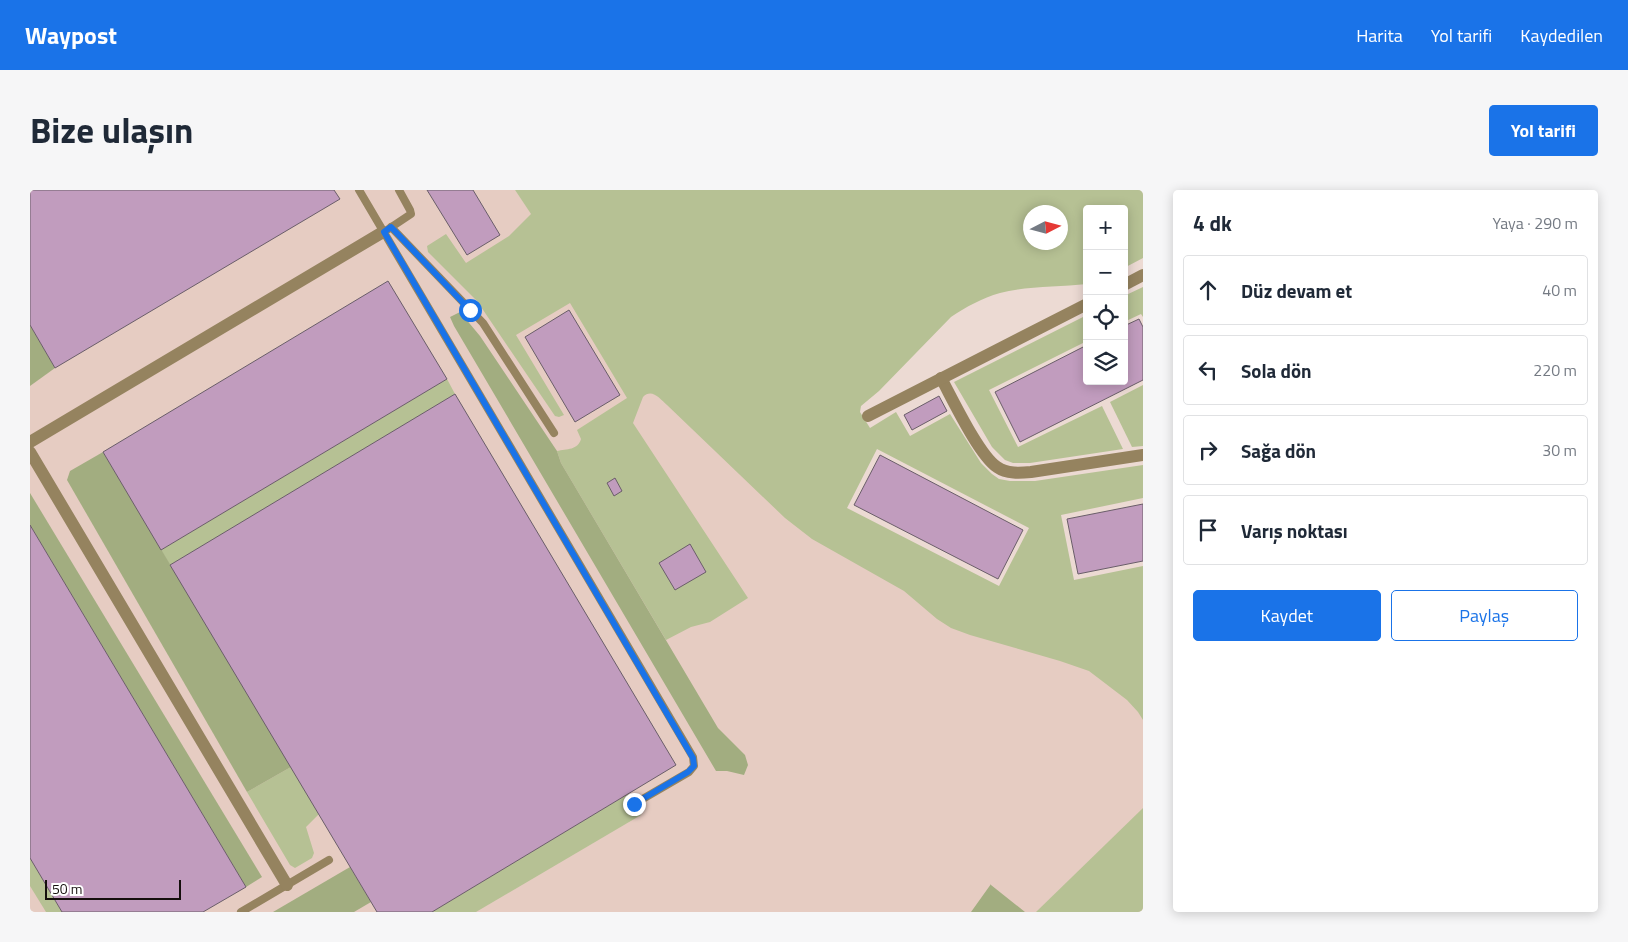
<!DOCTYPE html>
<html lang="tr">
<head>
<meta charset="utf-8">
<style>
  body { margin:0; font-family:"Titillium Web",sans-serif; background:#f6f6f7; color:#1f2937 }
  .controls { position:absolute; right:15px; top:15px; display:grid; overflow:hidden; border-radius:5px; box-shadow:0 2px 12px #0003 }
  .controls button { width:45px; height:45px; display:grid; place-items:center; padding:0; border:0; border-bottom:1px solid #e0e1e3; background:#fff; color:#1f2937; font:25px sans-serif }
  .compass { position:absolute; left:993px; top:15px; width:45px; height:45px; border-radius:50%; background:#fff; box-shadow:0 2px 12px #0003; rotate:84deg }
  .scale { position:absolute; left:15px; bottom:12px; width:136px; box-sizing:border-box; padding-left:5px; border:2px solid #150f0d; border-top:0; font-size:14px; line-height:18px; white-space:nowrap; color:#150f0d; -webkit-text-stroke:4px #fff; paint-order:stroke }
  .stop { position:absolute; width:15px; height:15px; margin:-11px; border:4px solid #1a73e8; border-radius:50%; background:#fff }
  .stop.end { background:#1a73e8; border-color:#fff; box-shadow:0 1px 5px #0008 }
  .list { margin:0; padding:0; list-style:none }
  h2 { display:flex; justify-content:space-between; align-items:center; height:65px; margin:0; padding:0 20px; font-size:21px }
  h2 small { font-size:16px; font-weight:400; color:#747a83 }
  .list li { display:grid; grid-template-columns:32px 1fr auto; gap:15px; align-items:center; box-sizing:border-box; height:70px; margin:0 10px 10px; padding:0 10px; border:1px solid #e0e1e3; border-radius:5px }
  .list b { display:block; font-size:19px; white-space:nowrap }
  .list em { font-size:16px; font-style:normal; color:#747a83 }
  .actions { display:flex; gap:10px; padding:15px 20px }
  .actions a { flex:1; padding:11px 0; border:1px solid #1a73e8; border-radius:5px; text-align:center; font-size:18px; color:#1a73e8 }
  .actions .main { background:#1a73e8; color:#fff }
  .icon { flex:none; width:28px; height:28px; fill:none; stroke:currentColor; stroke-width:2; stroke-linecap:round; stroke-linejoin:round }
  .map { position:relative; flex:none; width:1113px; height:722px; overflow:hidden; border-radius:5px }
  header { display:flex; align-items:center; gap:30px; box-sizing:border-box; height:70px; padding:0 25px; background:#1a73e8; color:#fff }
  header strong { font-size:24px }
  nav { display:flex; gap:28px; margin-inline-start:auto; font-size:18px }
  .intro { display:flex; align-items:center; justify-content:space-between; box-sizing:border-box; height:120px; padding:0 30px }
  h1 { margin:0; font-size:35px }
  .button { padding:12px 22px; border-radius:5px; background:#1a73e8; color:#fff; font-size:18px; font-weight:700 }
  main { display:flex; gap:30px; padding:0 30px }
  aside { flex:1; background:#fff; border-radius:5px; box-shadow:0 2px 12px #0003 }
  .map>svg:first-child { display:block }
</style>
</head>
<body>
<header>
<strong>Waypost</strong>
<nav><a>Harita</a><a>Yol tarifi</a><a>Kaydedilen</a></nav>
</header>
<div class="intro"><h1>Bize ulaşın</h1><a class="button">Yol tarifi</a></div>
<main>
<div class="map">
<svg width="1113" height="722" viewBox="0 0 1113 722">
  <rect width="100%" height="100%" fill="#ecdad3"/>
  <path fill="#e6ccc2" d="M0 0H485L526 60 732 290 1113 466V722H0Z"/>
  <g fill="#b6c194" fill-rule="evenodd">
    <path d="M485 0H1113V68L1094 78V19H1057V94C1029 97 997 96 970 103 952 108 936 117 921 127L849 201 831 216 830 222 840 238 866 222 880 246 920 224 951 273 962 284 969 289 980 291H1005L1113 275V308L1031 325 1044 390 1113 376V530L1108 522 1097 510 1059 481 1030 471 940 445 921 438 907 429 874 401 782 349 755 328 637 215C630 209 622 198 613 207L603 233 718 408 680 432 661 437 636 450 531 273 527 261C537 259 548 260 551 249L547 240 597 208 540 113 486 145 534 225 529 227 525 226 447 111 398 62 397 56 416 44 436 73 479 46 501 24ZM1001 22H1030V52H1001ZM847 259 999 338 969 396 817 318Z"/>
    <path d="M1113 97V127L1111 124 1094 132V106Z"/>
    <path d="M1057 125V151L959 200 988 257 1072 216 1093 259 1000 273H983L975 270 962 257 924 192Z"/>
    <path d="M417 189 425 204 140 375 131 360Z"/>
    <path d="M1113 195V256L1102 257 1080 212Z"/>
    <path d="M261 577 289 624 276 637 284 663 282 668 265 678 260 675 217 602Z"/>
    <path d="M598 604 611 625 446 722H402Z"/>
    <path d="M1113 618V722H1006Z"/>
    <path d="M0 668 32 722H16L0 696Z"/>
  </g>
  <g fill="#a2ad80">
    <path d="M430 122 450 146 527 261 531 273 688 538 715 565 718 575 714 585 697 581H686L424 136 420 127Z"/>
    <path d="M0 135 25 178 0 196Z"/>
    <path d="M73 262 261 577 217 602 37 290 40 281Z"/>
    <path d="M0 303 232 687 216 697 0 335Z"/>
    <path d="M320 677 341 712 324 722H243Z"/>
    <path d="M961 694V695L995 722H941Z"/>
  </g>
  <g fill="#c19cbe" stroke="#6a5e69">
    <path d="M0 0H304L310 9 25 178 0 135Z"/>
    <path d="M397 0H443L470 45 437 65Z"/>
    <path d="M358 91 417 189 131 360 73 262Z"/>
    <path d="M539 120 590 205 545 232 495 147Z"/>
    <path d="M1109 129 1113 137V190L990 252 965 202 1057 155V191H1094V136Z"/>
    <path d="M425 204 646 575 402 722H347L140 375Z"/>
    <path d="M909 206 917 221 882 240 874 225Z"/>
    <path d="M850 265 993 340 968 389 824 315Z"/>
    <path d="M585 288 592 301 584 306 577 293Z"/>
    <path d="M1113 314V371L1048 384 1037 329Z"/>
    <path d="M0 335 216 697 173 722H32L0 668Z"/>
    <path d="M660 354 676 382 645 400 629 373Z"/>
  </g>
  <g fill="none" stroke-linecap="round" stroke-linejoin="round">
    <g stroke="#95835f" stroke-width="8">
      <path d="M329 0 663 567 664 576 659 582 604 614"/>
      <path d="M361 37 453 133 524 243"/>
      <path d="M357 40 381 24 380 20 369 0"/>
      <path d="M211 722 299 670"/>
    </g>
    <g stroke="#95835f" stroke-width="12">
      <path d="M1094 95 1113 85"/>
      <path d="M911 188C923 210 949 265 967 277 977 284 990 283 1001 282L1113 265"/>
      <path d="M838 226 1057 114"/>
      <path d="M0 252 353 42"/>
      <path d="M0 262 257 695"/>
    </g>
  </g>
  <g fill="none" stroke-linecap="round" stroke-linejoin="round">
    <path stroke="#1a73e8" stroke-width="6" d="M440 120 361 37 354 42 663 568 664 576 658 582 604 614"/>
  </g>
</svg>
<div class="controls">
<button>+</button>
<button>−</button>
<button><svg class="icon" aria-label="locate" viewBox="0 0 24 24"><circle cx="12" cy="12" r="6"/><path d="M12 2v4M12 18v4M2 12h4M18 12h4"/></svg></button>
<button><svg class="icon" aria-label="layers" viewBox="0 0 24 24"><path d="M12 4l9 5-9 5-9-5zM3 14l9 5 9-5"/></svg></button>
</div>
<svg class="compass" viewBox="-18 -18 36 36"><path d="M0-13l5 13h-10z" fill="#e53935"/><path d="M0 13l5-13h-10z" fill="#747a83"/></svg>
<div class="scale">50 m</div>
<div class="stop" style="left:440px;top:120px"></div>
<div class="stop end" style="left:604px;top:614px"></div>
</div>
<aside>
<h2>4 dk<small>Yaya · 290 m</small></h2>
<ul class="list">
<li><svg class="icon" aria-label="ahead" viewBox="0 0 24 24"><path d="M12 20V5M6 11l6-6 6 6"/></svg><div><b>Düz devam et</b></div><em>40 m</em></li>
<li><svg class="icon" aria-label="left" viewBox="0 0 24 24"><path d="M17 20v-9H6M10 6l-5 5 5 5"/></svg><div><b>Sola dön</b></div><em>220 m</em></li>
<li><svg class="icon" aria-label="right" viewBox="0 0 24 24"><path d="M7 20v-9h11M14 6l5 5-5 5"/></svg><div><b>Sağa dön</b></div><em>30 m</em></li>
<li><svg class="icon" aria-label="arrive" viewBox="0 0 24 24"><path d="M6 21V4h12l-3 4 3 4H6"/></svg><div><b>Varış noktası</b></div></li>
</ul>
<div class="actions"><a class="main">Kaydet</a><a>Paylaş</a></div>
</aside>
</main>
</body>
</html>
